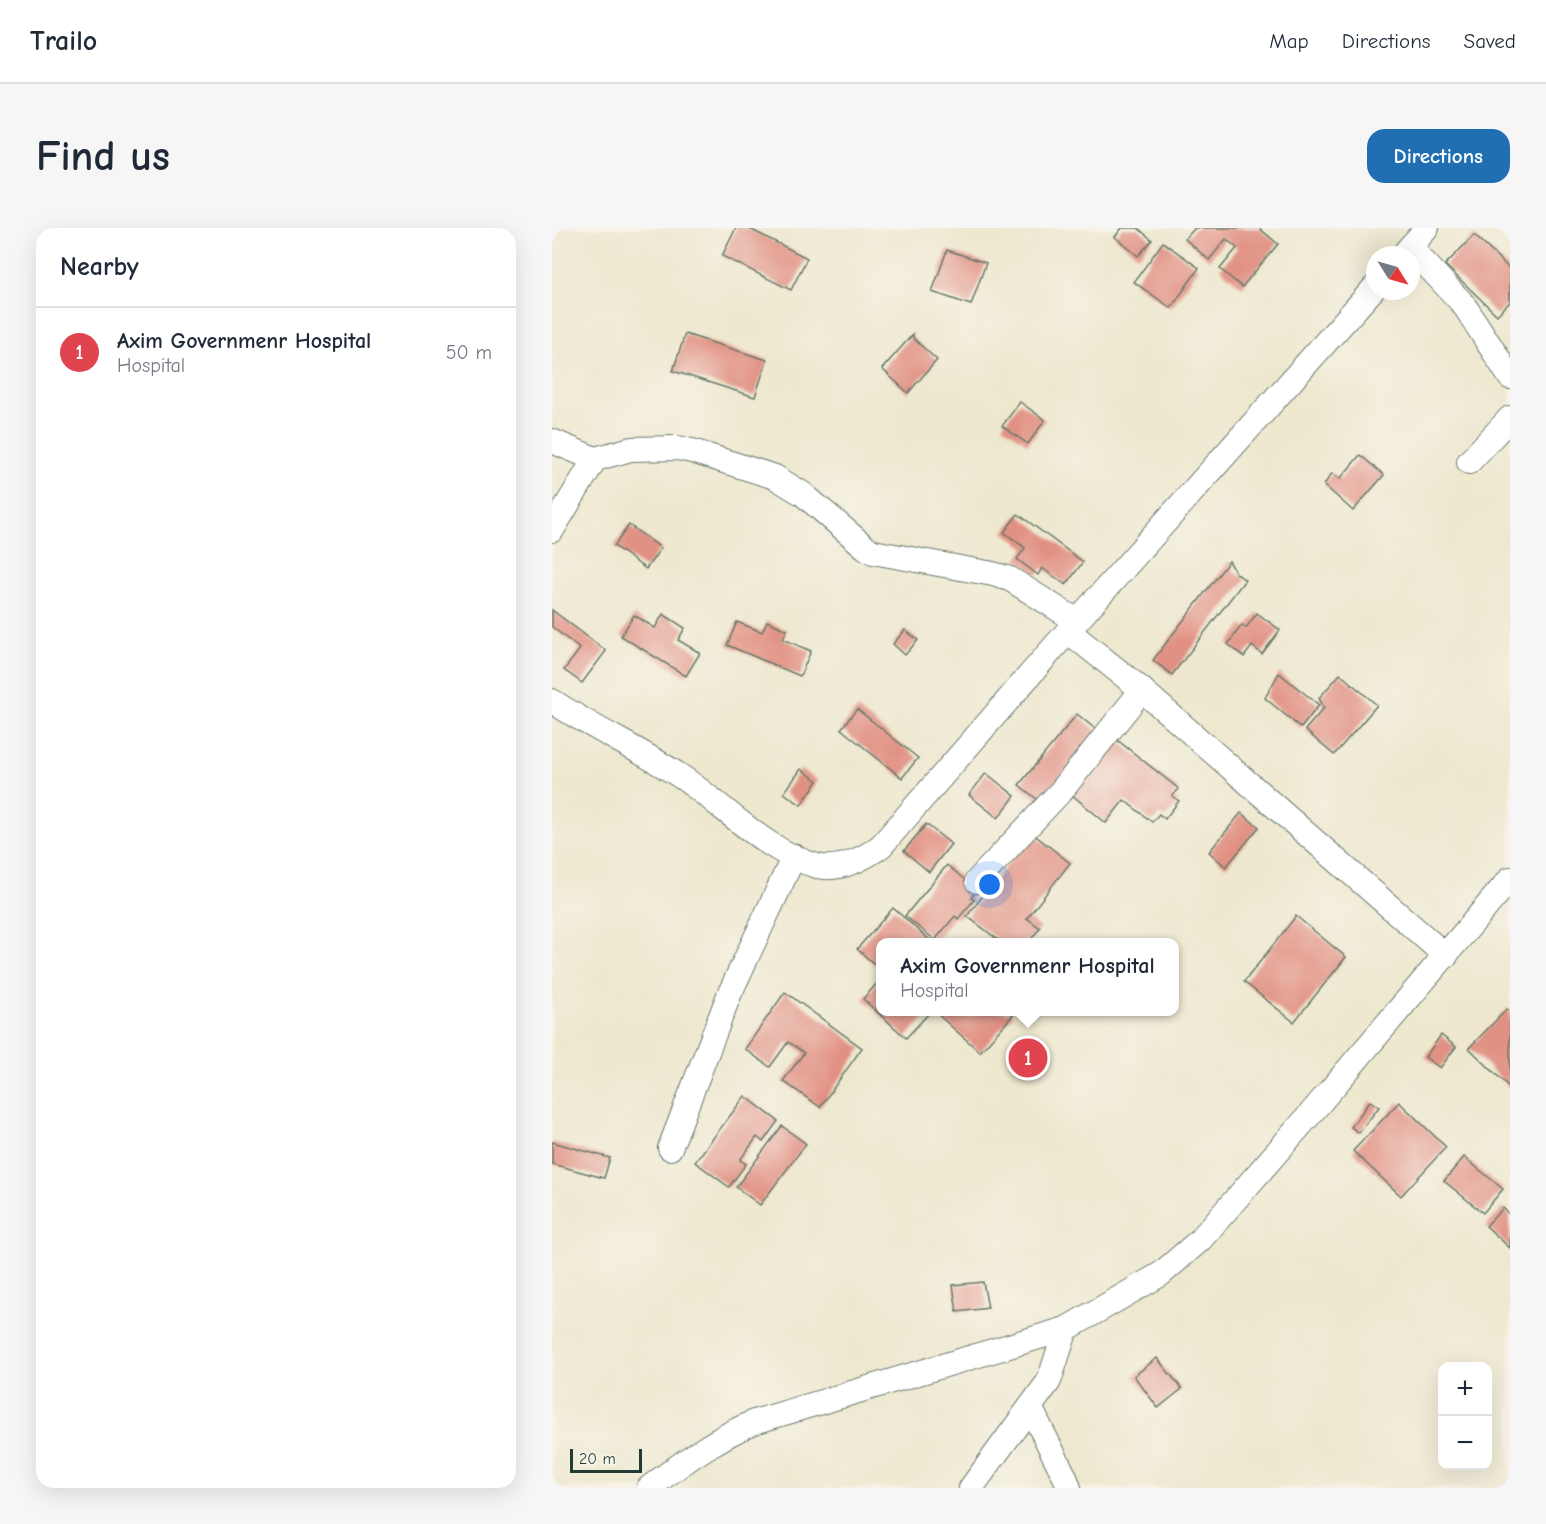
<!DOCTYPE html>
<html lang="en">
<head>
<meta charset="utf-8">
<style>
  body { margin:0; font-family:"Comic Neue",sans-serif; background:#f6f6f7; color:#1f2937 }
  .controls { position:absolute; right:18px; bottom:18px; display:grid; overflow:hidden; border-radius:12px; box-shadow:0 6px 24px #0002 }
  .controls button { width:54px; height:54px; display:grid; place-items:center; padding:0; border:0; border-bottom:2px solid #e0e1e3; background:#fff; color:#1f2937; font:30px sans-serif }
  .compass { position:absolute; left:814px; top:18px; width:54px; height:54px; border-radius:50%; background:#fff; box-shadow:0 6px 24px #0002; rotate:127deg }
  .scale { position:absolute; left:18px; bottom:15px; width:72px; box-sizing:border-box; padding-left:6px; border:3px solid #1f3d34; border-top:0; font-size:16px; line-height:21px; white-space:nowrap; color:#1f3d34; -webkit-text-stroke:4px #f7f3e8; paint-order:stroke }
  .you { position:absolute; left:438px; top:657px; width:21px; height:21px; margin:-15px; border:4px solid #fff; border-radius:50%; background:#1a73e8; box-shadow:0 0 0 9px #1a73e833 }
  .badge { display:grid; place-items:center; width:39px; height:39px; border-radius:50%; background:#1f6fb2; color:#fff; font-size:20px; font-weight:700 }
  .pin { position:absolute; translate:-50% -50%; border:3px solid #fff; box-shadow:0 2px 6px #0006 }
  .popup { position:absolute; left:324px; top:710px; width:303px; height:78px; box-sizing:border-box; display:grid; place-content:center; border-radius:12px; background:#fff; filter:drop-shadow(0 2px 4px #0005); font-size:20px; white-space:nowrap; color:#747a83 }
  .popup b { font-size:22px; color:#1f2937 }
  .popup::after { content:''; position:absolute; left:50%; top:100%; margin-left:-12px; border:12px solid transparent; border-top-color:#fff }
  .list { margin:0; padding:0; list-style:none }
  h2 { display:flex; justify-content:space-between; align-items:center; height:78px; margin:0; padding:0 24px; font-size:26px }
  h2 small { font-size:20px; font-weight:400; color:#747a83 }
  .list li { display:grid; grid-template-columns:39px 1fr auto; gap:18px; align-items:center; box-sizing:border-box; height:90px; padding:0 24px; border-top:2px solid #e0e1e3 }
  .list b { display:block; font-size:22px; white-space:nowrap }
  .list p { margin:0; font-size:20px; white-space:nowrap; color:#747a83 }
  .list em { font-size:20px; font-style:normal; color:#747a83 }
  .map { position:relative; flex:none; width:958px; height:1260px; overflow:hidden; border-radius:18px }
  header { display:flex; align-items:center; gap:36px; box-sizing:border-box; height:84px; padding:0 30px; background:#fff; border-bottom:2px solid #e0e1e3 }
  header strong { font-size:28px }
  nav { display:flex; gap:33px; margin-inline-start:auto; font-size:21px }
  .intro { display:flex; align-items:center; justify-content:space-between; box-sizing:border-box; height:144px; padding:0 36px }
  h1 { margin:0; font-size:42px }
  .button { padding:15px 27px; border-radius:18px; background:#1f6fb2; color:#fff; font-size:21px; font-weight:700 }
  main { display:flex; gap:36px; padding:0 36px }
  aside { flex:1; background:#fff; border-radius:18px; box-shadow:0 6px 24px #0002 }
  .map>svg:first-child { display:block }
</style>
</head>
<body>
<header>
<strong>Trailo</strong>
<nav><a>Map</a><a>Directions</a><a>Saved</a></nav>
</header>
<div class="intro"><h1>Find us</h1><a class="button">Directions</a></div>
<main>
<aside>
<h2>Nearby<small></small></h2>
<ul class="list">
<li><span class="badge" style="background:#e0444e">1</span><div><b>Axim Governmenr Hospital</b><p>Hospital</p></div><em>50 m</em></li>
</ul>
</aside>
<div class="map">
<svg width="958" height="1260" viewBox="0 0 958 1260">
  <rect width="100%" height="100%" fill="#f7f3e8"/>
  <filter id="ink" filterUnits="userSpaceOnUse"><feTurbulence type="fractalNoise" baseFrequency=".0167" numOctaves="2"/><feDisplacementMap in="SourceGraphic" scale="12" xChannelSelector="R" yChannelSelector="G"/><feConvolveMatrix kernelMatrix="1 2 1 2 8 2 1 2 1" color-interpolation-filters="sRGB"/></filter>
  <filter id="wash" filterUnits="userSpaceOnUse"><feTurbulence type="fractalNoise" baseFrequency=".008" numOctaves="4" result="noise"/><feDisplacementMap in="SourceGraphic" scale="24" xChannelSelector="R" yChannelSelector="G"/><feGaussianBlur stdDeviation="1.35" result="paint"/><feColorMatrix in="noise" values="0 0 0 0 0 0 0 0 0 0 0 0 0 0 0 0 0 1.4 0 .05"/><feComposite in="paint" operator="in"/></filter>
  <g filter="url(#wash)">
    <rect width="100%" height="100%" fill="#eee8cf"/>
    <g id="blocks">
      <g fill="#e19183">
        <path d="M184 0H196L255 30 239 62 170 28Z"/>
        <path d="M570 0H586L600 12 586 28 563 9Z"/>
        <path d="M643 0H707L726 16 690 59 668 41 685 20 674 11 657 32 633 11Z"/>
        <path d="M922 7 958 41V74L945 87 893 37Z"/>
        <path d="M611 14 647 40 619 80 582 54Z"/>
        <path d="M395 22 434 35 419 77 380 64Z"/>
        <path d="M133 106 215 132 203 169 121 143Z"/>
        <path d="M361 106V110L385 132 356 165 330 141Z"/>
        <path d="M468 174 493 192 476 216 450 198Z"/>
        <path d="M808 227 832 247 801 283 772 257 780 245 788 251Z"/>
        <path d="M466 286 531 334 514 357 490 340 486 347 465 331 473 320 452 304Z"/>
        <path d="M77 297 109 320 94 341 62 318Z"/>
        <path d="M677 333 684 345 693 352 620 447 601 432Z"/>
        <path d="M0 382 54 423 30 455 12 442 28 421 0 399Z"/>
        <path d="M705 385 728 402 710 426 700 418 692 429 676 416 690 397 694 400Z"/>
        <path d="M111 386 133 400 126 412 148 425 134 448 69 408 82 387 103 400Z"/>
        <path d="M215 393 235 402 231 411 259 423 248 448 175 417 185 394 210 404Z"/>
        <path d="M353 402 366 412 353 427 341 416Z"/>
        <path d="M727 445 767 477 749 500 713 470Z"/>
        <path d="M788 446 825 477 782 527 753 502 772 480 767 470Z"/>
        <path d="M305 481 366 530 350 550 289 501Z"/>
        <path d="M525 486 547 504 490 575 467 557Z"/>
        <path d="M564 511 627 561 620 568 627 573 613 591 607 586 600 594 572 572 554 595 520 567Z"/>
        <path d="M249 541 266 553 249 577 232 565Z"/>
        <path d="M434 545 463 568 446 590 417 567Z"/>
        <path d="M689 585 707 599 674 639 657 624Z"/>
        <path d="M374 596 399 616 377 644 352 623Z"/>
        <path d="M480 605 518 635 475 690 488 700 477 714H449L415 688Z"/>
        <path d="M395 637 425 662 419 670 422 672 406 691 403 688 383 712 353 688Z"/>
        <path d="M341 680 380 714H329V742L305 721Z"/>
        <path d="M744 688 794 729 742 794 692 754Z"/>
        <path d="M329 751V784H378L354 810 311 771Z"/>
        <path d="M233 764 310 820 268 879 231 853 252 825 236 814 218 839 193 821Z"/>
        <path d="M955 781 958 783V860L917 820Z"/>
        <path d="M383 784H457L461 787 428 824Z"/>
        <path d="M889 807 904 819 888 840 873 829Z"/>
        <path d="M193 868 226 893 211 914 205 909 188 932 194 936 177 959 143 934Z"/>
        <path d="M818 873 827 879 807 905 799 899Z"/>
        <path d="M847 874 894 919 849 968 801 923Z"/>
        <path d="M230 898 254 916 208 977 184 959Z"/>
        <path d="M0 914 58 930 52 950 0 936Z"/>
        <path d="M912 929 951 961 931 985 892 953Z"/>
        <path d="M951 980 958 987V1020L934 998Z"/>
        <path d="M431 1054 436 1080 405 1084 401 1057Z"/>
        <path d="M605 1130 630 1161 606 1180 582 1148Z"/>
      </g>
    </g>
  </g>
  <g filter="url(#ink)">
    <use href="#blocks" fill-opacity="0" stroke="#67796a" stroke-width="1.5"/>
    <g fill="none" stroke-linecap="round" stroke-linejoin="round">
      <defs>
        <g id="minor">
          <path d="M858 19 912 77 958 149"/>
          <path d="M851 27 875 0"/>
          <path d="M0 213 43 231 79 221 125 220 140 223 223 249 251 266 313 319 321 324 441 346 458 351 525 393"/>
          <path d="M917 234 958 190"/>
          <path d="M0 302 43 231"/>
          <path d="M516 403 590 462 894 728"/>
          <path d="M0 473C42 501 89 522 131 550 174 579 214 624 265 638 288 643 311 631 329 618L516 403 823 59"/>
          <path d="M425 653 510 562 590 462"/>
          <path d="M118 920 177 767 242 628"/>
          <path d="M478 1179 513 1249 517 1260"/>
          <path d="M97 1260C131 1234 163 1211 202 1194L514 1101 609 1046 648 1012 754 891 958 651"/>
          <path d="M419 1260 497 1153 514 1101"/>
        </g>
      </defs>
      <use href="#minor" stroke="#67796a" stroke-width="26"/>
      <use href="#minor" stroke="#fff" stroke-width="24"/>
    </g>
  </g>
</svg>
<div class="controls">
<button>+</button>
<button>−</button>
</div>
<svg class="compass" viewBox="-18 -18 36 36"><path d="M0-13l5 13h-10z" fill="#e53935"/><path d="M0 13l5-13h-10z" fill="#747a83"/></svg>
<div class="scale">20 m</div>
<div class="you"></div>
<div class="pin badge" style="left:476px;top:830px;background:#e0444e">1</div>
<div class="popup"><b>Axim Governmenr Hospital</b>Hospital</div>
</div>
</main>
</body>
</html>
